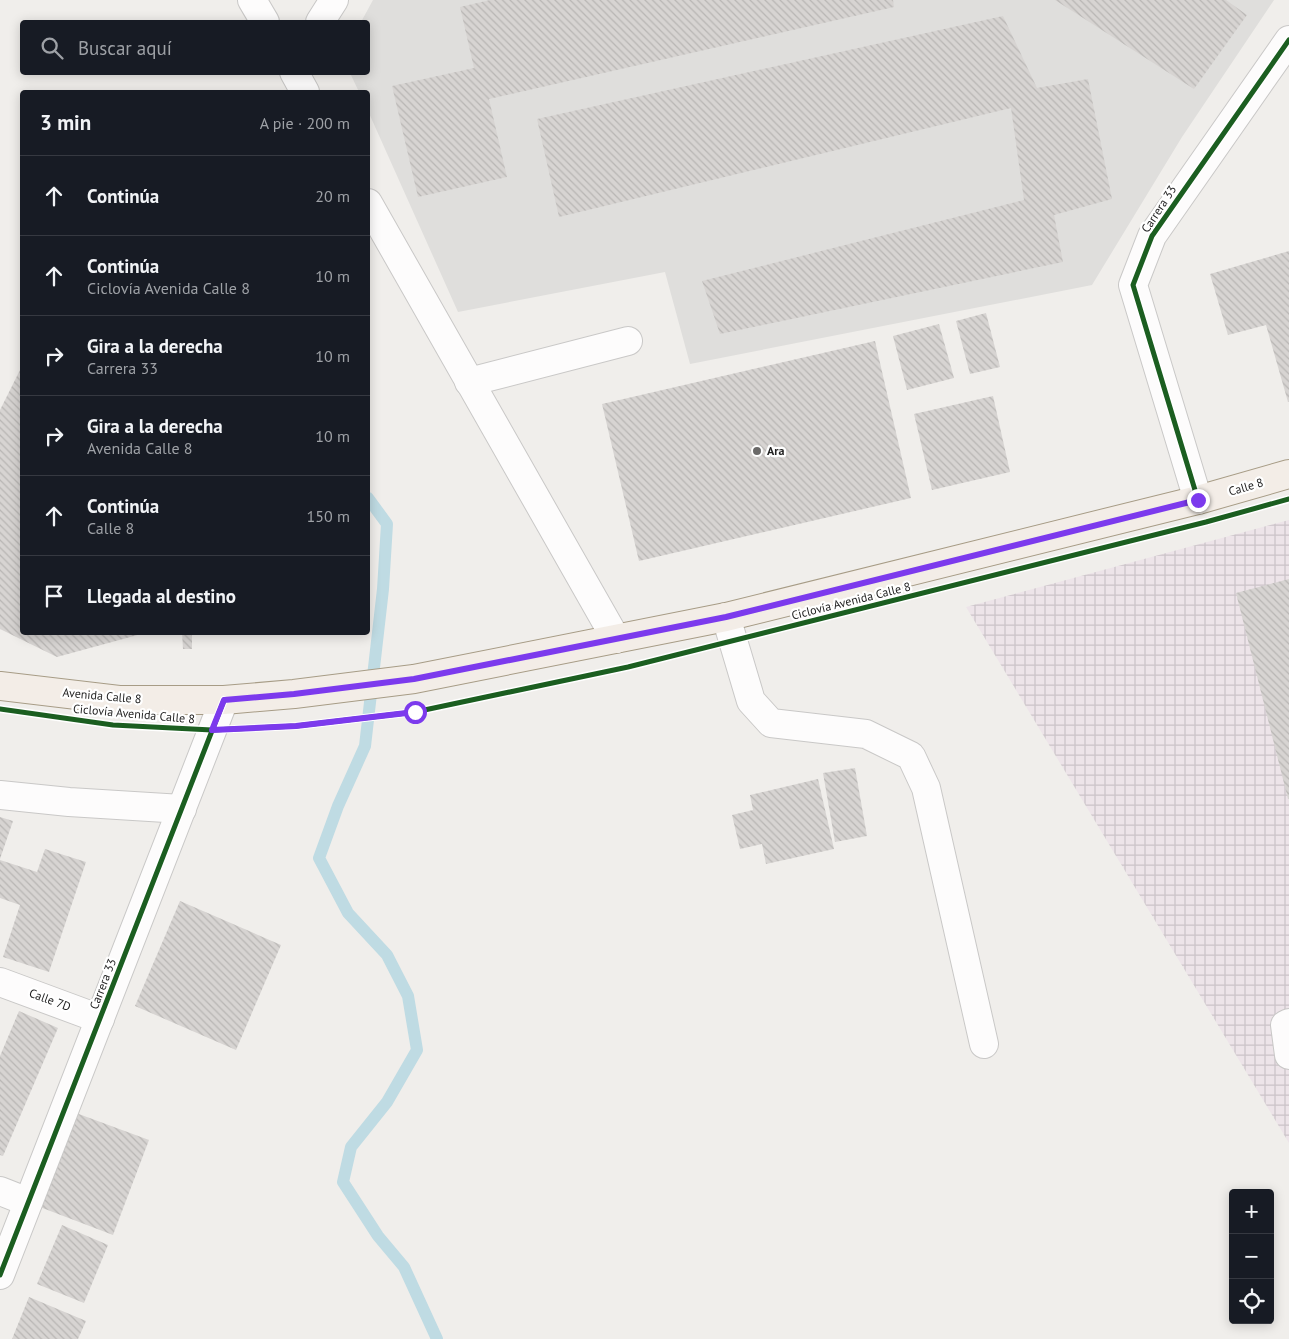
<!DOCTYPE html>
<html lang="es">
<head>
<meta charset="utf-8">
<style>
  body { margin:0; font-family:"PT Sans",sans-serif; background:#20242c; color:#f1f3f6 }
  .controls { position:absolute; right:15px; bottom:15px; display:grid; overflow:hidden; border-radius:5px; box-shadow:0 2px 12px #0003 }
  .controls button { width:45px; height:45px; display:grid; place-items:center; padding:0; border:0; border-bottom:1px solid #363941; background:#171b24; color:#f1f3f6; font:25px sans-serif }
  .stop { position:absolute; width:15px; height:15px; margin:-11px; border:4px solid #7c3aed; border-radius:50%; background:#fff }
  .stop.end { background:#7c3aed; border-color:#fff; box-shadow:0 1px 5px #0008 }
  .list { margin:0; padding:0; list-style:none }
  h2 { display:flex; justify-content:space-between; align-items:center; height:65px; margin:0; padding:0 20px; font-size:21px }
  h2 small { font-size:16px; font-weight:400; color:#9ea1a6 }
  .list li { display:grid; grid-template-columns:32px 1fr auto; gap:15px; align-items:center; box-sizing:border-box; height:80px; padding:0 20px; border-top:1px solid #363941 }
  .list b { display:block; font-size:19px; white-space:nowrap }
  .list p { margin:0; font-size:16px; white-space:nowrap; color:#9ea1a6 }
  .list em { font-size:16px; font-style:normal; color:#9ea1a6 }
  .icon { flex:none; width:28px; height:28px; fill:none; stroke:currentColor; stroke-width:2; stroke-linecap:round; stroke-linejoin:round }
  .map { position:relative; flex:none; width:1289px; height:1339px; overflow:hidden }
  .search { position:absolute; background:#171b24; box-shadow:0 2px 12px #0003; left:20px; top:20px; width:350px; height:55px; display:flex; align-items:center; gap:12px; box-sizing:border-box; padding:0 18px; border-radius:5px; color:#9ea1a6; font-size:19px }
  .panel { position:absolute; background:#171b24; box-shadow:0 2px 12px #0003; left:20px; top:90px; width:350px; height:545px; border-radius:5px }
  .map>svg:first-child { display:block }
</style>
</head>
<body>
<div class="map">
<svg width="1289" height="1339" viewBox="0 0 1289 1339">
  <defs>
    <pattern id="industrial-grid" width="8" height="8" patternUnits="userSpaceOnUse" patternTransform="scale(1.25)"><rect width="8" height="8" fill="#ede4e9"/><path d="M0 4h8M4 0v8" fill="none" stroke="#cbc3c8"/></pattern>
    <pattern id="building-back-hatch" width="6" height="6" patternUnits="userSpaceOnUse" patternTransform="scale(1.25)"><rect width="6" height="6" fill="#d7d4d2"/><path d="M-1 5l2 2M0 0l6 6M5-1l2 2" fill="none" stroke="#b8b6b4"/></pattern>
  </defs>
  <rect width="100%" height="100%" fill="#f0eeeb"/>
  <path fill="#dfdedc" d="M373 0H1274L1182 137 1092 285 690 364 665 272 458 312 368 111V92H359L350 73 368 72V22H361Z"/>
  <path fill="url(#industrial-grid)" d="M1289 520V1143L966 607Z"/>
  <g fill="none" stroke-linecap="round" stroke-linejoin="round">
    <path stroke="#bfdbe3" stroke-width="12" d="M368 498 387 524 383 589 365 746 338 806 319 858 348 913 387 955 408 996 417 1050 387 1102 351 1147 343 1182 378 1236 404 1267 437 1339"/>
  </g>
  <g fill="url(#building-back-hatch)">
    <path d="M490 0H893L894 7 489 99 507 177 418 197 392 86 474 68 460 7Z"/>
    <path d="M1055 0H1226L1247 15 1194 89Z"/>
    <path d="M1003 16 1037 88 1088 79 1112 199 1054 215 1063 262 720 334 702 281 1024 200 1011 108 559 217 537 119Z"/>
    <path d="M1289 251V402H1288L1266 325 1228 335 1210 274Z"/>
    <path d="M986 313 1000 367 970 374 956 321Z"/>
    <path d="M939 324 954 378 907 390 893 336Z"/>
    <path d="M875 341 911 498 639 561 602 404Z"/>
    <path d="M22 366V632L145 633 57 657 0 629V410Z"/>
    <path d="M993 396 1010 472 932 490 914 414Z"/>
    <path d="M1289 579V799H1288L1236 593Z"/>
    <path d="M182 632H192V649H183Z"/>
    <path d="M855 768 867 836 835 842 823 773Z"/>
    <path d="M818 779 834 849 766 864 762 844 740 849 732 815 753 810 750 795Z"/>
    <path d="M0 817 13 821 0 859Z"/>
    <path d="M45 849 86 862 49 972 3 957 20 905 0 898V860L37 872Z"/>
    <path d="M180 901 281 945 236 1050 135 1006Z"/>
    <path d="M19 1011 58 1028 3 1156 0 1155V1056Z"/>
    <path d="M68 1110 149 1140 113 1235 32 1204Z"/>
    <path d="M62 1225 108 1245 84 1303 37 1284Z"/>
    <path d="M29 1297 86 1321 78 1339H12Z"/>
  </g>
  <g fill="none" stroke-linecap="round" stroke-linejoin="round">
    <defs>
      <g id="minor">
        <path d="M252 0 265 22"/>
        <path d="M320 22 334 0"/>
        <path d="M294 72 305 92"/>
        <path d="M368 203 616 639"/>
        <path d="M469 382 628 341"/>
        <path d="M1198 500 1133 285 1152 236 1289 40"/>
        <path d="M726 617 751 701 771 723 866 734 911 756 926 788 984 1044"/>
        <path d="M0 795 69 802 182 809"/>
        <path d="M0 982 100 1019"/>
        <path d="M1289 1023 1285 1025 1289 1055"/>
        <path d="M0 1191 28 1202"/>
        <path d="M0 1275 224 700"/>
      </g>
      <path id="major" d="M0 686 119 700H224L294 694 414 679 726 617 1198 500 1289 474"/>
    </defs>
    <use href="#minor" stroke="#c9c8c7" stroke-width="30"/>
    <use href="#major" stroke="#a79c86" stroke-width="30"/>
    <use href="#minor" stroke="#fdfcfc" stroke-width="28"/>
    <use href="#major" stroke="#f3ede7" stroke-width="28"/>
    <defs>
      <g id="cycleway">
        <path d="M1198 500 1133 285 1152 236 1289 40"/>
        <path d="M0 709 113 725 212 730 296 726 415 712 628 667 1206 522 1289 499"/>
        <path d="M0 1275 224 700"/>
      </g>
    </defs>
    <use href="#cycleway" stroke="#fff" stroke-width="8"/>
    <use href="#cycleway" stroke="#1b5e20" stroke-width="5"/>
  </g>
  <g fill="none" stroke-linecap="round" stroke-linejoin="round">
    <path stroke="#7c3aed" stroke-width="6" d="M415 712 296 726 212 730 224 700 294 694 414 679 726 617 1198 500"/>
  </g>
  <circle fill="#6a6968" stroke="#fff" stroke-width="2" cx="757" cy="451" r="5"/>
  <g text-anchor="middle" stroke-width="4.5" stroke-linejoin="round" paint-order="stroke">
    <g font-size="12" fill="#222" stroke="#fff">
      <text transform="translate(1159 209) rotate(-57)" y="4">Carrera 33</text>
      <text transform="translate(1246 487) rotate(-16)" y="4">Calle 8</text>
      <text transform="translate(851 601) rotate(-14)" y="4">Ciclovía Avenida Calle 8</text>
      <text transform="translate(102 696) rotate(5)" y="4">Avenida Calle 8</text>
      <text transform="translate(134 714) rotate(5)" y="4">Ciclovía Avenida Calle 8</text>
      <text transform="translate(103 984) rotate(-69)" y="4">Carrera 33</text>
      <text transform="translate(50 1000) rotate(20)" y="4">Calle 7D</text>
    </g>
    <g font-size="12" font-weight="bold" fill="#222" stroke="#fff" text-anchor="start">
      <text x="767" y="455">Ara</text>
    </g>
  </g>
</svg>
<div class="controls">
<button>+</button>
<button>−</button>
<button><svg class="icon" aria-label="locate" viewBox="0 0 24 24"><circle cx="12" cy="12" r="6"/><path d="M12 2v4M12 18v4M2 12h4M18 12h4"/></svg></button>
</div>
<div class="stop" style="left:415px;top:712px"></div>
<div class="stop end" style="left:1198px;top:500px"></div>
<div class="search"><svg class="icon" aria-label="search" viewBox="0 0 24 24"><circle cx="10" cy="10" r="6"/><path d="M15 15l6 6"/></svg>Buscar aquí</div>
<section class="panel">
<h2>3 min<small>A pie · 200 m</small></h2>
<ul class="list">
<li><svg class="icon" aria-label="ahead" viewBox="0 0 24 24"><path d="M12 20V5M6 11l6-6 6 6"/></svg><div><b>Continúa</b></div><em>20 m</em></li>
<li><svg class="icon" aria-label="ahead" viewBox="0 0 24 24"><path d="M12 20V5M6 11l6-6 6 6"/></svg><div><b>Continúa</b><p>Ciclovía Avenida Calle 8</p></div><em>10 m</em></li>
<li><svg class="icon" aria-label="right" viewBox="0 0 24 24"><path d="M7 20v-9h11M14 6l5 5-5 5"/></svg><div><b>Gira a la derecha</b><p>Carrera 33</p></div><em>10 m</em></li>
<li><svg class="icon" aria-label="right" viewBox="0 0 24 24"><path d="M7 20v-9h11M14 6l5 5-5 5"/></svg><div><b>Gira a la derecha</b><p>Avenida Calle 8</p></div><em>10 m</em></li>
<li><svg class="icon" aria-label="ahead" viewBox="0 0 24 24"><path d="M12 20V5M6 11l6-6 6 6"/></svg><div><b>Continúa</b><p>Calle 8</p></div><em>150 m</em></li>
<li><svg class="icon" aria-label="arrive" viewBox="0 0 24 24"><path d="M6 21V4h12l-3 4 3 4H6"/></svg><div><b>Llegada al destino</b></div></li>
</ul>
</section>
</div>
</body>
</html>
